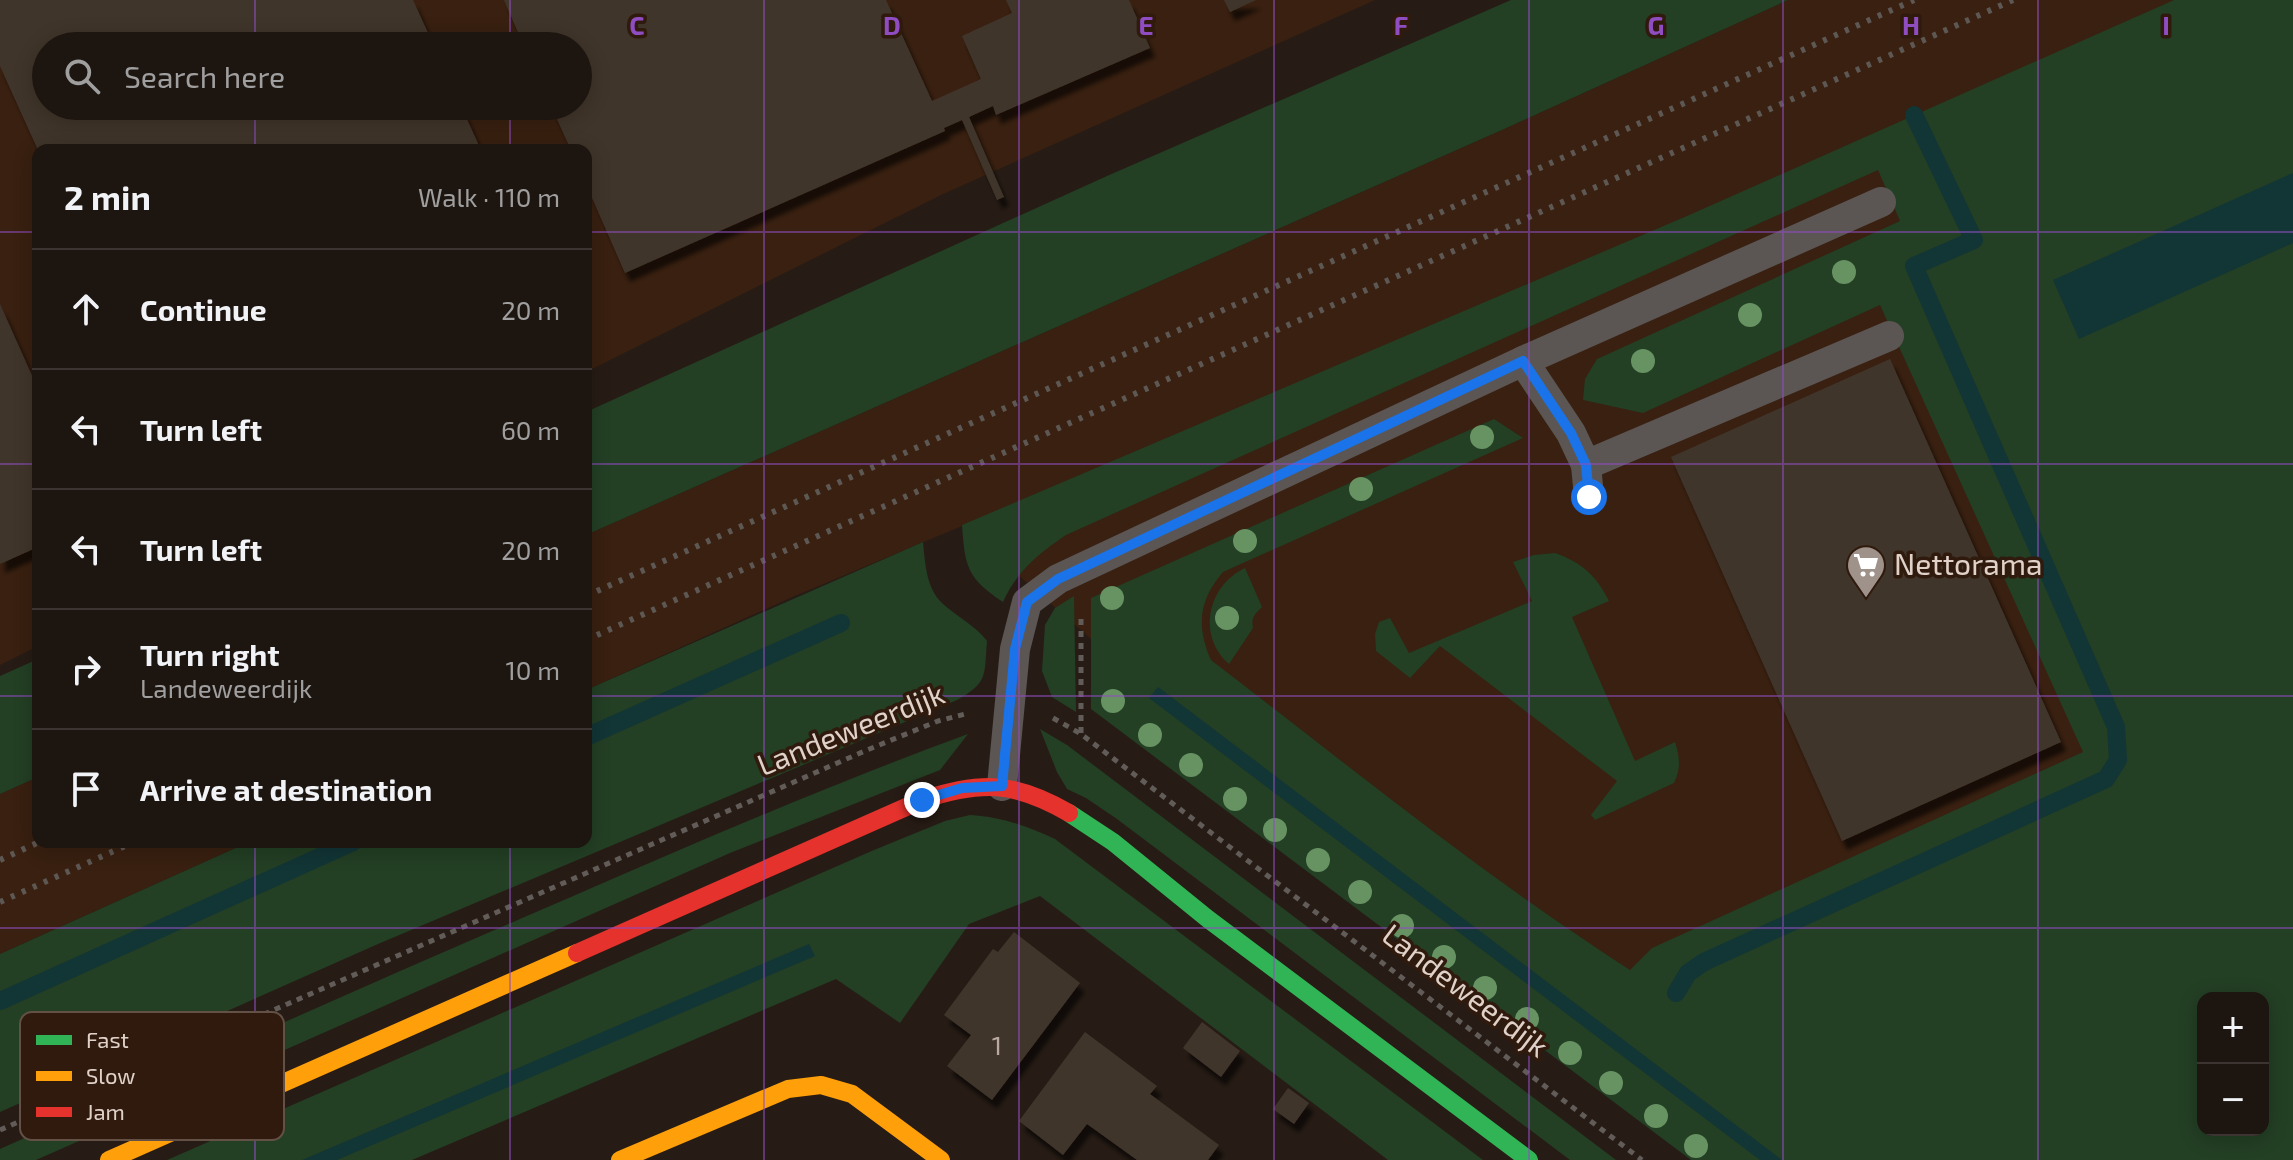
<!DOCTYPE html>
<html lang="en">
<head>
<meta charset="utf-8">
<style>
  body { margin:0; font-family:"Exo 2",sans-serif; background:#2a221e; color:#f1f3f6 }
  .controls { position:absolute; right:24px; bottom:24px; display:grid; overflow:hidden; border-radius:16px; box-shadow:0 4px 20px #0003 }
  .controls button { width:72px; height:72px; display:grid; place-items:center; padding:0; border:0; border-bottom:2px solid #3b3430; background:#1d1510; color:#f1f3f6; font:40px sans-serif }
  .stop { position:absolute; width:24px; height:24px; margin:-18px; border:6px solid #1a73e8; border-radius:50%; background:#fff }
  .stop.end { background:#1a73e8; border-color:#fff; box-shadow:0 2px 8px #0008 }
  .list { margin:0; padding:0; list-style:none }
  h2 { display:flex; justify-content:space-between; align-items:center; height:104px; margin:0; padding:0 32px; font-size:34px }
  h2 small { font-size:26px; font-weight:400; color:#a09f9f }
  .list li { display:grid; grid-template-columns:52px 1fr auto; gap:24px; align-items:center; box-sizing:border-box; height:120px; padding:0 32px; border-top:2px solid #3b3430 }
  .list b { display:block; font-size:30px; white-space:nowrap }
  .list p { margin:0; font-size:26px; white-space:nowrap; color:#a09f9f }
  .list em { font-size:26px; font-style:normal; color:#a09f9f }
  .icon { flex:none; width:44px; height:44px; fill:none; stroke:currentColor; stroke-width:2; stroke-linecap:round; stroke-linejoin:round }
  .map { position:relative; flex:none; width:2293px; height:1160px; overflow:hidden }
  .search { position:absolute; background:#1d1510; box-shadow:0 4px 20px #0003; left:32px; top:32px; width:560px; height:88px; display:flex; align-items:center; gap:20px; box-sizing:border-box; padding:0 28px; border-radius:44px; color:#a09f9f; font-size:30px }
  .panel { position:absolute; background:#1d1510; box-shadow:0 4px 20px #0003; left:32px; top:144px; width:560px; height:704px; border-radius:16px }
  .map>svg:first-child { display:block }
</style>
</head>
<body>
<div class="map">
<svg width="2293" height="1160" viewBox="0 0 2293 1160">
  <defs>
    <filter id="shadow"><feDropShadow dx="5" dy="9" stdDeviation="2" flood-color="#0009"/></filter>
  </defs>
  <rect width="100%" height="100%" fill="#271c15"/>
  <g fill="#392010" fill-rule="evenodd">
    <path d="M0 0H1375L941 195 586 372V150H38V646L0 665ZM46 46H578V106H46Z"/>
    <path d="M1788 0H2293V1160H1770L1153 693 962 526 790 598 586 690V535L1502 130ZM2203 998H2263V1130H2203Z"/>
    <path d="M38 777V842H249L0 954V794Z"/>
  </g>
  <g fill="#233f24" fill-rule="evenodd">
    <path d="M1511 0H1788L1502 130 586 535V412L1107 176Z"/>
    <path d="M2174 0H2293V1160H1691L1091 709V598L1494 419 1523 438 1223 572C1199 600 1196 626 1211 660 1349 766 1484 876 1630 970L1652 948 2083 752 1880 305 1643 413 1583 400 1585 379 1597 359 1900 221 1878 170 1066 535C1038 554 1017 571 1003 602 967 578 965 567 962 525L1687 216ZM2203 998H2263V1130H2203Z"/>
    <path d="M923 542C925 562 926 588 942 603 957 617 975 625 987 641 984 675 989 682 957 700L378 944 0 1112V954L249 842H586V690Z"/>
    <path d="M1555 553C1581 562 1597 576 1609 601L1572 617 1635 761 1675 742C1680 758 1681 769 1674 783L1595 820 1591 815 1617 781 1440 646 1410 678 1376 651 1375 634 1379 622 1390 618 1409 653 1532 601 1513 562 1534 555Z"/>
    <path d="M1245 568 1262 607C1255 614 1251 617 1253 628L1229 664C1197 636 1207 586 1245 568Z"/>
    <path d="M1074 596 1076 712 1052 697 1042 671 1045 625 1055 608Z"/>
    <path d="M38 659V777L0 794V676Z"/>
    <path d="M1040 729 1067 745 1616 1160H1570L1117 819 1086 798 1067 789 1057 772Z"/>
    <path d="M968 734 940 770 730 853 36 1160H0V1149C190 1064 380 979 571 897 702 840 834 783 968 734Z"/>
    <path d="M970 815C1002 817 1027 826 1055 839L1483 1160H1388L1040 896 969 924 900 1023 836 979 412 1160H167L874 850 945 821Z"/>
  </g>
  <g fill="#123536">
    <path d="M2293 173V243L2079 339 2053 280Z"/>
    <path d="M1158 687 1782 1160H1760L1149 698Z"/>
    <path d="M809 944 815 956 337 1160H302Z"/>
  </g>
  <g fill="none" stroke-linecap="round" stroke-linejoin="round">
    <g stroke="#123536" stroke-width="18">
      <path d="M586 737 841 623"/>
      <path d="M1676 993 1688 973 1704 962 2106 779 2118 760 2116 727 1914 266 1974 240 1914 115"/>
      <path d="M0 1001 353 842"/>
    </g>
  </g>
  <g fill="#41352c" filter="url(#shadow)">
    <path d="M0 0H413L434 46H46V106H461L481 150H38L0 66Z"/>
    <path d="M504 0H886L932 101 981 79 962 36 1012 13 1006 0H1129L1150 48 996 115 993 106 969 117 1004 197 997 200 962 120 944 128 945 131 625 273 586 184V150H571L551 106H578V46H524Z"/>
    <path d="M1224 0H1256L1230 12Z"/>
    <path d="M0 304 38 389V547L0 564Z"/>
    <path d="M1890 359 2061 742 1842 841 1671 457Z"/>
    <path d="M1014 932 1080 983 992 1100 947 1066 971 1035 944 1015 993 949 998 952Z"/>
    <path d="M1202 1022 1240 1051 1221 1077 1183 1048Z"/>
    <path d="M1085 1032 1157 1086 1150 1094 1219 1145 1208 1160H1137L1087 1124 1063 1155 1019 1121Z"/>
    <path d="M1288 1088 1309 1103 1294 1124 1273 1109Z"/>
  </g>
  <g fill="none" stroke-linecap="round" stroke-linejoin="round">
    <g stroke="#625c59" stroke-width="5" stroke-dasharray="6 6" stroke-linecap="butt">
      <path d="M1081 619V733"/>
      <path d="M1053 718 1081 734 1642 1160"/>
      <path d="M0 1130 867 750 938 721 965 714"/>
    </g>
    <g stroke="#5b5654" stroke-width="30">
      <path d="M1523 361 1881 202"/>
      <path d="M1586 465 1889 336"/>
      <path d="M1002 786 1015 649 1027 602 1058 579 1523 361 1571 433 1586 465 1589 497"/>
    </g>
    <path stroke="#30b455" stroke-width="18" d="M1069 813 1113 842 1208 919 1529 1160"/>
    <g stroke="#ff9f0a" stroke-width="18">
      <path d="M109 1160 577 953"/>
      <path d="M620 1160 788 1089 821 1085 852 1094 941 1160"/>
    </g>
    <path stroke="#e5322d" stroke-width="18" d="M577 953 922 800C981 781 1014 781 1069 813"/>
    <g stroke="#5e5854" stroke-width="6" stroke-dasharray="4 8" stroke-linecap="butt">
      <path d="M586 596 1914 0"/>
      <path d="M586 640 2013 0"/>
      <path d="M0 860 39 842"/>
      <path d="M0 902 134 842"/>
    </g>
  </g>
  <g fill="#679262">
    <circle cx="1844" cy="272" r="12"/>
    <circle cx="1750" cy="315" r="12"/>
    <circle cx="1643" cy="361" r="12"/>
    <circle cx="1482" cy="437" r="12"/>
    <circle cx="1361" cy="489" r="12"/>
    <circle cx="1245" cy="541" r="12"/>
    <circle cx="1112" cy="598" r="12"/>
    <circle cx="1227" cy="618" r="12"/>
    <circle cx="1113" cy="701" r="12"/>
    <circle cx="1150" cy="735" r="12"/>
    <circle cx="1191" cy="765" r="12"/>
    <circle cx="1235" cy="799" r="12"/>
    <circle cx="1275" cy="830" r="12"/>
    <circle cx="1318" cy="860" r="12"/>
    <circle cx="1360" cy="892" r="12"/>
    <circle cx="1402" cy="926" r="12"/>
    <circle cx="1444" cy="957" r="12"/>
    <circle cx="1485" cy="988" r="12"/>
    <circle cx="1527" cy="1019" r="12"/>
    <circle cx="1570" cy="1053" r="12"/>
    <circle cx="1611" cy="1083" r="12"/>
    <circle cx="1656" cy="1116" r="12"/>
    <circle cx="1696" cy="1146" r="12"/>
  </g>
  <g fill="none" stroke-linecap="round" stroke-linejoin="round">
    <path stroke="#1a73e8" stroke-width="10" d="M922 800 962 788 1002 786 1015 649 1027 602 1058 579 1523 361 1571 433 1586 465 1589 497"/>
  </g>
  <path fill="none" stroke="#8f4dc1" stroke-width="2" stroke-opacity="0.55" d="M255 0V46M510 0V46M764 0V1160M1019 0V1160M1274 0V1160M1529 0V1160M1783 0V1160M2038 0V1160M255 106V150M510 106V150M0 232H38M586 232H2293M0 464H38M586 464H2293M0 696H38M586 696H2293M255 842V1160M510 842V1160M0 928H2293"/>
  <defs>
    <symbol id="supermarket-pin" viewBox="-11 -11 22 30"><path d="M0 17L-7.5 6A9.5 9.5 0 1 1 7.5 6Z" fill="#9f928a" stroke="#2f1a0d"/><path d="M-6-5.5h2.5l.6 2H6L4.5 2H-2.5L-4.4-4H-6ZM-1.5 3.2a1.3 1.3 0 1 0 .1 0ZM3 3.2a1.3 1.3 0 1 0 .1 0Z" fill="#fff"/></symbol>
  </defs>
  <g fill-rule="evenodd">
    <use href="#supermarket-pin" x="1844" y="543" width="44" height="60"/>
  </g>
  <g text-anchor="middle" stroke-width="7" stroke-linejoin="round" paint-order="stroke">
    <g font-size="26" fill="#b8aaa2">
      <text x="997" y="1055">1</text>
    </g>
    <g font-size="30" fill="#e0d1c9" stroke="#2f1a0d" text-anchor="start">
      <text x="1894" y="575">Nettorama</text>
    </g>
    <g font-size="30" fill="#e0d1c9" stroke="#2f1a0d">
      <text transform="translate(851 730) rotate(-22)" y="10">Landeweerdijk</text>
      <text transform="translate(1465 991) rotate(37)" y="10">Landeweerdijk</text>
    </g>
  </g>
  <rect x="20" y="1012" width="264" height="128" rx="12" fill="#2f1a0d" stroke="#645145" stroke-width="2"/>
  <rect x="36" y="1035" width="36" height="10" fill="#30b455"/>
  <rect x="36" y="1071" width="36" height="10" fill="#ff9f0a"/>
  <rect x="36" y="1107" width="36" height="10" fill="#e5322d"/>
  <g font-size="22" fill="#e0d1c9">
    <text x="86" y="1048">Fast</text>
    <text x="86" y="1084">Slow</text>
    <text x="86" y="1120">Jam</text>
  </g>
  <g font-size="26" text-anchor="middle" font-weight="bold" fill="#8f4dc1" stroke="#2f1a0d" stroke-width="7" stroke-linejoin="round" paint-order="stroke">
    <text x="637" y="35">C</text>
    <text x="892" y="35">D</text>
    <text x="1146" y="35">E</text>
    <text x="1401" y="35">F</text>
    <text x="1656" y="35">G</text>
    <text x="1911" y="35">H</text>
    <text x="2166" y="35">I</text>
  </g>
</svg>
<div class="controls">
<button>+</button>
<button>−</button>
</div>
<div class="stop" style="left:1589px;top:497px"></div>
<div class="stop end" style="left:922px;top:800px"></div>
<div class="search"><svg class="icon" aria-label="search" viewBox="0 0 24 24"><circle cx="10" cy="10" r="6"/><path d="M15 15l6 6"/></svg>Search here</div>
<section class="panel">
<h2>2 min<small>Walk · 110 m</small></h2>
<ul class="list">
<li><svg class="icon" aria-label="ahead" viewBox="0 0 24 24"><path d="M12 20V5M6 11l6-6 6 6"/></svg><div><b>Continue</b></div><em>20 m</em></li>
<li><svg class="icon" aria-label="left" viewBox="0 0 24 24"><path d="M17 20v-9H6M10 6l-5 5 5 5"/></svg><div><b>Turn left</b></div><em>60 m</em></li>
<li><svg class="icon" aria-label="left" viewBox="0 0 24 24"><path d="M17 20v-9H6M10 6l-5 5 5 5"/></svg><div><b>Turn left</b></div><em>20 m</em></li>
<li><svg class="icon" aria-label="right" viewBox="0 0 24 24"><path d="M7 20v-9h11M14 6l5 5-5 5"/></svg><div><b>Turn right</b><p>Landeweerdijk</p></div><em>10 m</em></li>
<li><svg class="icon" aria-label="arrive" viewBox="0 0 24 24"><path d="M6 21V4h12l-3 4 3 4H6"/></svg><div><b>Arrive at destination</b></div></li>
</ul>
</section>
</div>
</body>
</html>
